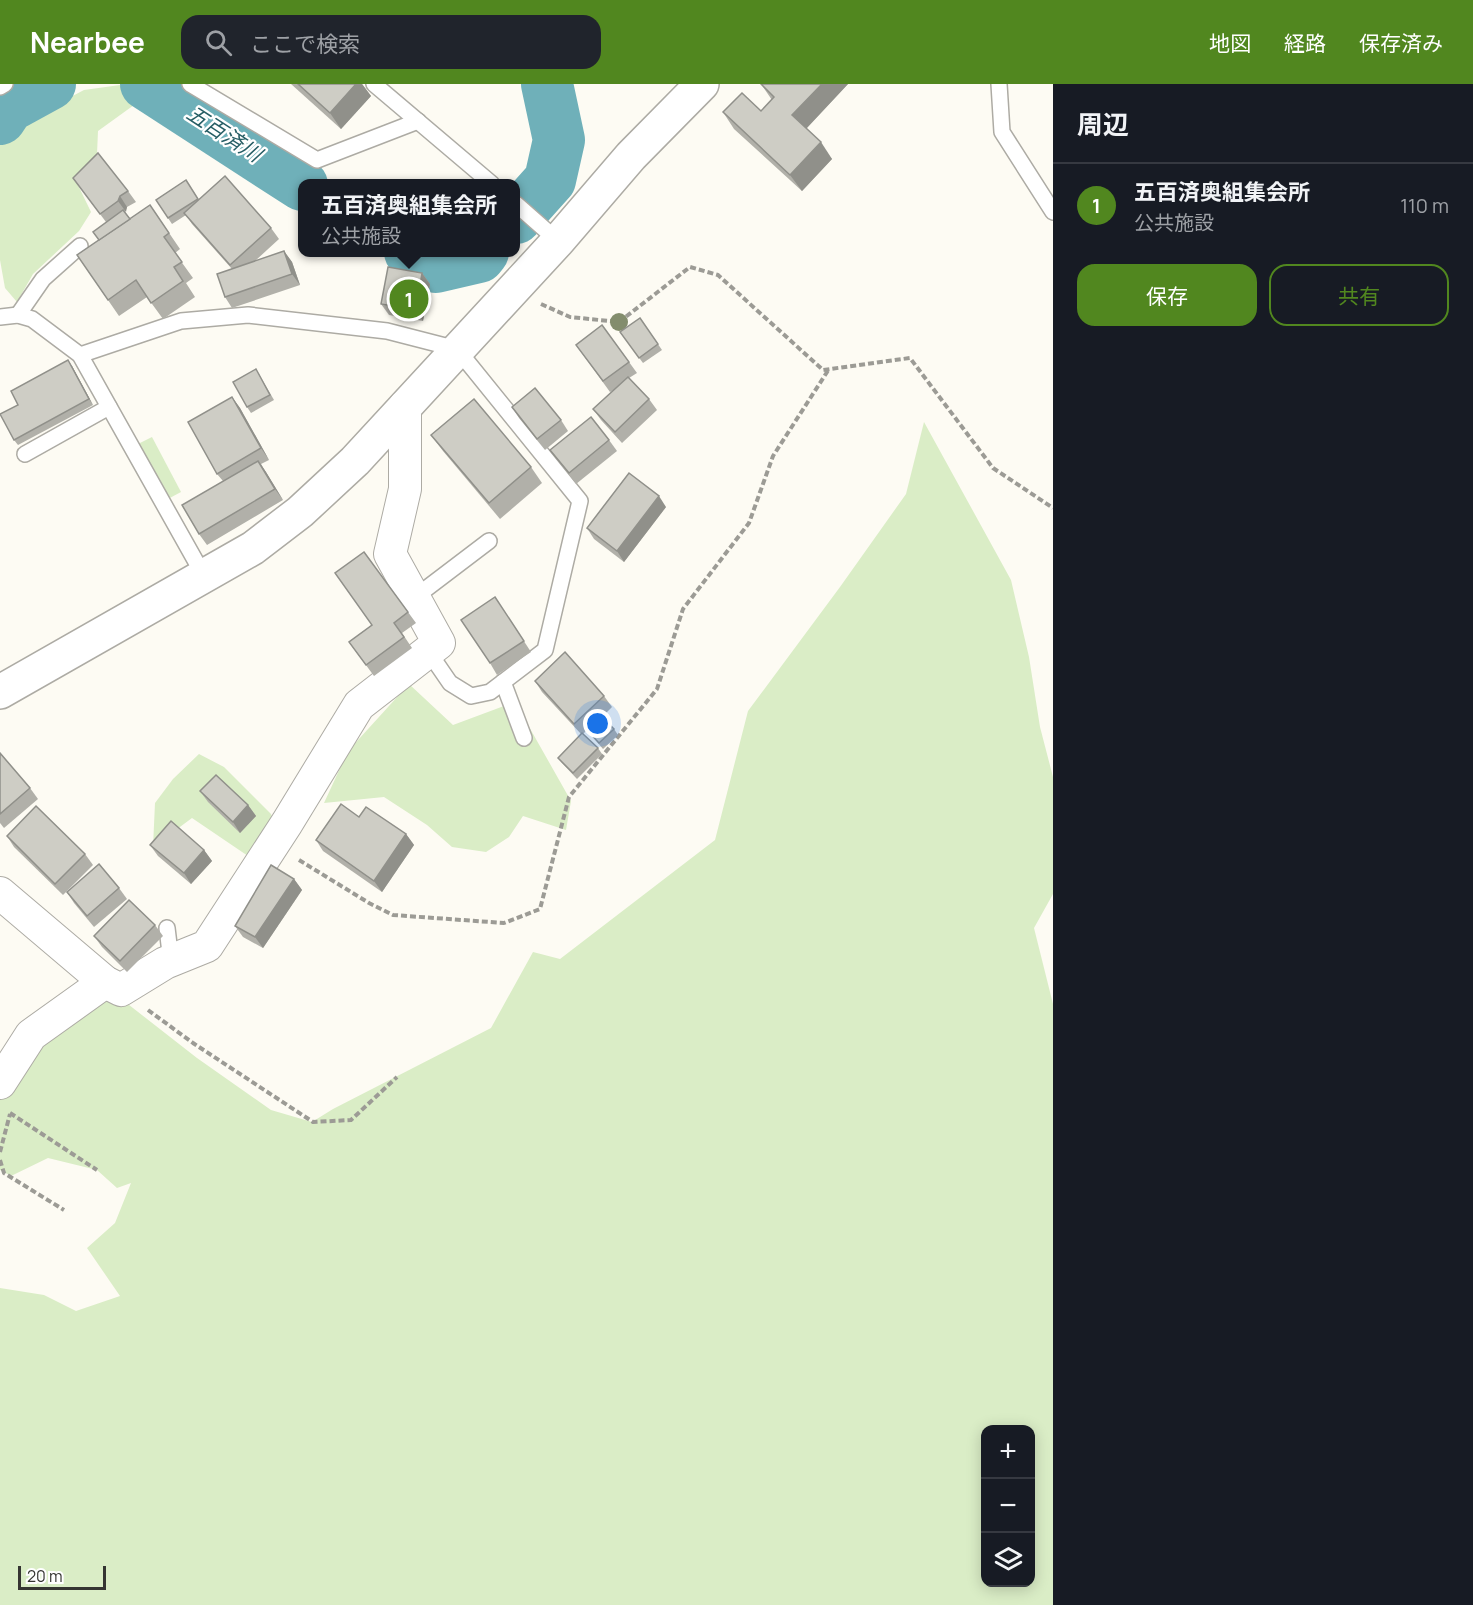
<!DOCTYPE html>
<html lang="ja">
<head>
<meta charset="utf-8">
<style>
  body { margin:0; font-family:Manrope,"Noto Sans JP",sans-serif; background:#20242c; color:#f1f3f6 }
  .controls { position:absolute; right:18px; bottom:18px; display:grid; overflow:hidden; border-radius:12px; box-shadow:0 3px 15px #0003 }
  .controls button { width:54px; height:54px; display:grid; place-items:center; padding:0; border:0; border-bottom:2px solid #363941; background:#171b24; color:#f1f3f6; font:30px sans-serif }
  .scale { position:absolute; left:18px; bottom:15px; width:88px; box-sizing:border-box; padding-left:6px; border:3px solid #353532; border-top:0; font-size:16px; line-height:21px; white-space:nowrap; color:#353532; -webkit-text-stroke:4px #fff; paint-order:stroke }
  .you { position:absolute; left:598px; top:640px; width:21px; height:21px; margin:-15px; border:4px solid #fff; border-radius:50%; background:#1a73e8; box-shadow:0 0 0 9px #1a73e833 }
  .badge { display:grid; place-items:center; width:39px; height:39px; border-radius:50%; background:#51871f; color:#fff; font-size:20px; font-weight:700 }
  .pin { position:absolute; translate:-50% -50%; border:3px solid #fff; box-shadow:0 2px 6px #0006 }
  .popup { position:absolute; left:298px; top:95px; width:222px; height:78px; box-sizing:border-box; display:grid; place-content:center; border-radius:12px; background:#171b24; filter:drop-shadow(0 2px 4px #0005); font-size:20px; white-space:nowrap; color:#9ea1a6 }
  .popup b { font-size:22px; color:#f1f3f6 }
  .popup::after { content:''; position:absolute; left:50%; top:100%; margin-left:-12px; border:12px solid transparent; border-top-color:#171b24 }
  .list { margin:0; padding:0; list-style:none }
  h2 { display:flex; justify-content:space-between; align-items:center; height:78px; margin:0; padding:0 24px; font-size:26px }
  h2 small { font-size:20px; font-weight:400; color:#9ea1a6 }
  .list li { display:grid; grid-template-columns:39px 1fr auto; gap:18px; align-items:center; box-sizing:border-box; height:84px; padding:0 24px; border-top:2px solid #363941 }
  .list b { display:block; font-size:22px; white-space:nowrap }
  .list p { margin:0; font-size:20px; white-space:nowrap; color:#9ea1a6 }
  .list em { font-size:20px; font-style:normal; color:#9ea1a6 }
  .actions { display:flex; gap:12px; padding:18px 24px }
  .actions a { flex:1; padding:14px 0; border:2px solid #51871f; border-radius:18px; text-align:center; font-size:21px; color:#51871f }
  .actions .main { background:#51871f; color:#fff }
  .icon { flex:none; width:33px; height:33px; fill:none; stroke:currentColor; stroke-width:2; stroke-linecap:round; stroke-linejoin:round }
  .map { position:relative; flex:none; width:1053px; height:1521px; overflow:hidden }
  header { display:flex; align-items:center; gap:36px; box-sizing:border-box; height:84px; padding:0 30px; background:#51871f; color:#fff }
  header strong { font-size:28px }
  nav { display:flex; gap:33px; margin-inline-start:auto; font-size:21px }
  .search { width:420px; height:54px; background:#20242c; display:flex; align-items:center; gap:15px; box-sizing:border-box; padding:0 21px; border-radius:18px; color:#9ea1a6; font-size:22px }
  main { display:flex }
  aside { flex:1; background:#171b24 }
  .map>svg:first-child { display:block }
</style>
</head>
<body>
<header>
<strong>Nearbee</strong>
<div class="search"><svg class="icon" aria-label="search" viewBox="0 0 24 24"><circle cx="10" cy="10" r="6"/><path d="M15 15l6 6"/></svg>ここで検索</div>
<nav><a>地図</a><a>経路</a><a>保存済み</a></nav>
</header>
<main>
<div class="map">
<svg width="1053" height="1521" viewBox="0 0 1053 1521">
  <rect width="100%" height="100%" fill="#fdfbf3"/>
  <g fill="#daedc6" fill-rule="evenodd">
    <path d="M120 1 134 21 98 47 97 70 76 97 91 128 79 147 33 190 17 218 5 204 0 176V59L10 40 40 23 63 17 84 6Z"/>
    <path d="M924 338 1011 496 1029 573 1040 643 1053 693V810L1034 844 1053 920V1521H0V1204L44 1211 76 1227 120 1212 87 1164 115 1139 131 1099 117 1104 97 1086 48 1074 11 1092 0 1086V995L31 951 108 912 124 917 197 974 271 1026 312 1038 333 1025 491 944 533 868 560 875 715 756 748 627 840 503 906 410ZM986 1346H1030V1498H986Z"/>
    <path d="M152 353 181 408 166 416 136 361Z"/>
    <path d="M409 600 453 641 515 618 571 717 566 746 523 732 509 753 486 768 452 763 427 741 384 713 324 719 348 667Z"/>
    <path d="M199 670 224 683 271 730 275 740 248 772 192 734 153 763 155 719 173 695Z"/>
  </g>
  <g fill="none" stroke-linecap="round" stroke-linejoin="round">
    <g stroke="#6fb0b9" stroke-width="52">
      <path d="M146 0 302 101"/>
      <path d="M0 35 8 23 50 0"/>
      <path d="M516 134 550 96 559 56 547 0"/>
      <path d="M410 168 436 183 479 173 483 168"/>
    </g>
    <defs>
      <g id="service">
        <path d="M190 0 317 76 418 37"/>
        <path d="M374 0 492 100"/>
        <path d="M999 0 1002 48 1053 128"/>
        <path d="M0 3 5 0"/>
        <path d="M516 120 558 157"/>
        <path d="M18 231 43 195 80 162"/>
        <path d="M0 233 18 231 32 235 80 271 204 492"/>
        <path d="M80 271 181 237 248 231 387 247 457 265 580 417 545 566 490 608 471 612 450 599 428 567"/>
        <path d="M25 370 109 323"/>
        <path d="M414 514 489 457"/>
        <path d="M503 598 524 654"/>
        <path d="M167 844 171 877"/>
      </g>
      <g id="minor">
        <path d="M0 809 105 898 121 906 165 879 207 862 287 739 359 621 439 559 390 470 405 405V322"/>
        <path d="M0 999 31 951 105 898"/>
      </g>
      <path id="tertiary" d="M0 608 253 464 300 428 355 377 558 157 631 72 702 0"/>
    </defs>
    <use href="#service" stroke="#adaba4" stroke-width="18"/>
    <use href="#minor" stroke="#adaba4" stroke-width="34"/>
    <use href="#tertiary" stroke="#adaba4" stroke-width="36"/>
    <g stroke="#9c9b95" stroke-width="4" stroke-dasharray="6 3" stroke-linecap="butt">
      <path d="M541 220 570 233 619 238 690 183 718 191 823 286 910 274 993 384 1053 424"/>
      <path d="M299 776 369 819 393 831 504 839 540 825 569 713 657 605 683 525 749 439 773 372 829 285"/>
      <path d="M148 926 193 959 313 1038 351 1036 397 993"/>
      <path d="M10 1029 97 1086"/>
      <path d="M0 1068 10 1030"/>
      <path d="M0 1076 4 1089 64 1126"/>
    </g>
    <use href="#service" stroke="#fff" stroke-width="15"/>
    <use href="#minor" stroke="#fff" stroke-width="32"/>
    <use href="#tertiary" stroke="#fff" stroke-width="33"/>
  </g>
  <circle fill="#838d6d" cx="619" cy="238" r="9"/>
  <g fill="#b1b0a9">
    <path d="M291 0H362L371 12 341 45Z"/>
    <path d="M761 0H848L806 45 832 75 802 107 734 45 723 28 761 27 772 16Z"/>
    <path d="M73 94 128 107 136 118 127 123 125 128 130 135 150 121 180 165 175 169 193 194 186 199 195 213 163 235 147 213 119 232 77 171 99 156 106 138Z"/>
    <path d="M186 96 199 116 271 144 279 155 255 177 284 167 292 178 300 201 232 224 225 213 232 185 192 140 186 131 172 140 156 116Z"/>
    <path d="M422 189 430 200 423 237 389 231 381 220Z"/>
    <path d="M640 234 662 266 643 279 620 248Z"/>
    <path d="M576 261 629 278 637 289 629 294 649 315 657 326 622 359 601 336 593 325 614 306 610 308Z"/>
    <path d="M72 282 93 321 18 361 14 356 18 321Z"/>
    <path d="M256 285 274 316 251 329 247 323Z"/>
    <path d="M232 313 240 324 269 376 261 380 283 416 207 461 199 450 223 397 217 390Z"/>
    <path d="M512 323 561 336 568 347 545 366 519 334Z"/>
    <path d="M431 351 531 383 542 399 500 435 443 367Z"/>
    <path d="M609 356 617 367 576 400 550 366Z"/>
    <path d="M666 423 624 478 594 455 587 444Z"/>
    <path d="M364 468 416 539 402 549 412 564 374 592 349 558 372 541Z"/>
    <path d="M495 513 531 568 497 591 490 579Z"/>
    <path d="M535 597 604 612 612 623 602 633 614 645 618 651 603 665 587 646 583 650 598 664 602 670 577 695 562 679 558 674 581 650 542 608Z"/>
    <path d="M0 669 30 704 38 715 4 744 0 739Z"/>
    <path d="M200 707 248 721 256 732 240 749 208 718Z"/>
    <path d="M406 750 414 761 382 808 323 767 316 756Z"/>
    <path d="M7 752 85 770 93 781 63 811 14 763Z"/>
    <path d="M150 761 204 766 212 777 191 800 158 772Z"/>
    <path d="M294 795 302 806 263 864 243 853 235 842Z"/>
    <path d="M119 804 127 815 94 843 74 819 67 808Z"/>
    <path d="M155 841 163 852 127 888 102 863 94 852Z"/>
  </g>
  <g fill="#90908a">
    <path d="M356 0H362L371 12 341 45 330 29Z"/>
    <path d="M822 0H848L803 48 792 31Z"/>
    <path d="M821 58 832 75 802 107 790 91Z"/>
    <path d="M120 112 127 123 126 128 118 117Z"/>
    <path d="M284 167 292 178 300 201 292 190Z"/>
    <path d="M422 189 430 200 423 237 416 226Z"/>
    <path d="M68 276 72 282 93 321 89 315Z"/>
    <path d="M232 313 240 324 269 376 261 364Z"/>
    <path d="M258 377 266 388 283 416 275 405Z"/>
    <path d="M659 412 666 423 624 478 617 467Z"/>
    <path d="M248 721 256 732 240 749 233 738Z"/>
    <path d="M406 750 414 761 382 808 374 797Z"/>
    <path d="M204 766 212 777 191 800 184 789Z"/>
    <path d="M294 795 302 806 263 864 255 853Z"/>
  </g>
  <g fill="#cecdc5" stroke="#90908a" stroke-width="1.5">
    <path d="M298 0H356L330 29Z"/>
    <path d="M761 0H822L792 31 821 58 790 91 723 28 742 9 761 27 774 13Z"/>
    <path d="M98 69 128 107 120 112 118 117 100 130 73 94Z"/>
    <path d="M225 92 271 144 230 181 184 129Z"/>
    <path d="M186 96 198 115 168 134 156 116Z"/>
    <path d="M150 121 169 149 164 153 182 178 174 183 183 197 151 219 136 196 108 216 77 171Z"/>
    <path d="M123 126 130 135 99 156 93 148Z"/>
    <path d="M284 167 292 190 225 213 217 190Z"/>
    <path d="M388 183 422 189 416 226 381 220Z"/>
    <path d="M640 234 658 260 639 274 620 248Z"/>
    <path d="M602 241 629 278 603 297 576 261Z"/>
    <path d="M68 276 89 315 14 356 0 330 18 321 11 307Z"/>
    <path d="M256 285 270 311 247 323 233 298Z"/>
    <path d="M628 293 649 315 615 348 593 325Z"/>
    <path d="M535 304 561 336 537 355 512 323Z"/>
    <path d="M232 313 261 364 217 390 188 338Z"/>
    <path d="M474 315 531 383 489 419 431 351Z"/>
    <path d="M591 333 609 356 569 389 550 366Z"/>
    <path d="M258 377 275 405 199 450 182 421Z"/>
    <path d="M629 389 659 412 617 467 587 444Z"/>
    <path d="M364 468 408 528 394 539 404 553 366 581 349 558 372 541 335 489Z"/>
    <path d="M495 513 524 557 490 579 461 536Z"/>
    <path d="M565 568 604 612 574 640 535 597Z"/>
    <path d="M599 630 614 645 599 659 585 644Z"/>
    <path d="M582 649 598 664 573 689 558 674Z"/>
    <path d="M0 669 30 704 0 730Z"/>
    <path d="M216 691 248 721 233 738 200 707Z"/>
    <path d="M341 720 359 733 366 723 406 750 374 797 316 756Z"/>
    <path d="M36 722 85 770 55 800 7 752Z"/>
    <path d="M171 737 204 766 184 789 150 761Z"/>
    <path d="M99 780 119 804 87 832 67 808Z"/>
    <path d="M271 781 294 795 255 853 235 842Z"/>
    <path d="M129 816 155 841 120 877 94 852Z"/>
  </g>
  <g text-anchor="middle" stroke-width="4.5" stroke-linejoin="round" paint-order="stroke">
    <g font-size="21" font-style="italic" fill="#275e65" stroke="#fff">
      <text transform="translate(224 50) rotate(33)" y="7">五百済川</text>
    </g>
  </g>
</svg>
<div class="controls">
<button>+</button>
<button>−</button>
<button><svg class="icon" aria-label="layers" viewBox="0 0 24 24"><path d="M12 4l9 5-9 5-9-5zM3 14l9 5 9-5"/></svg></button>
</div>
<div class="scale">20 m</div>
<div class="you"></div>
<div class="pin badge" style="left:409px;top:215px">1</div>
<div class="popup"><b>五百済奥組集会所</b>公共施設</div>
</div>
<aside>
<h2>周辺<small></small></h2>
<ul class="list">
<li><span class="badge">1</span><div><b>五百済奥組集会所</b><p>公共施設</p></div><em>110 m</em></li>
</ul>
<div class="actions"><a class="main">保存</a><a>共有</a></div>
</aside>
</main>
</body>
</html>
